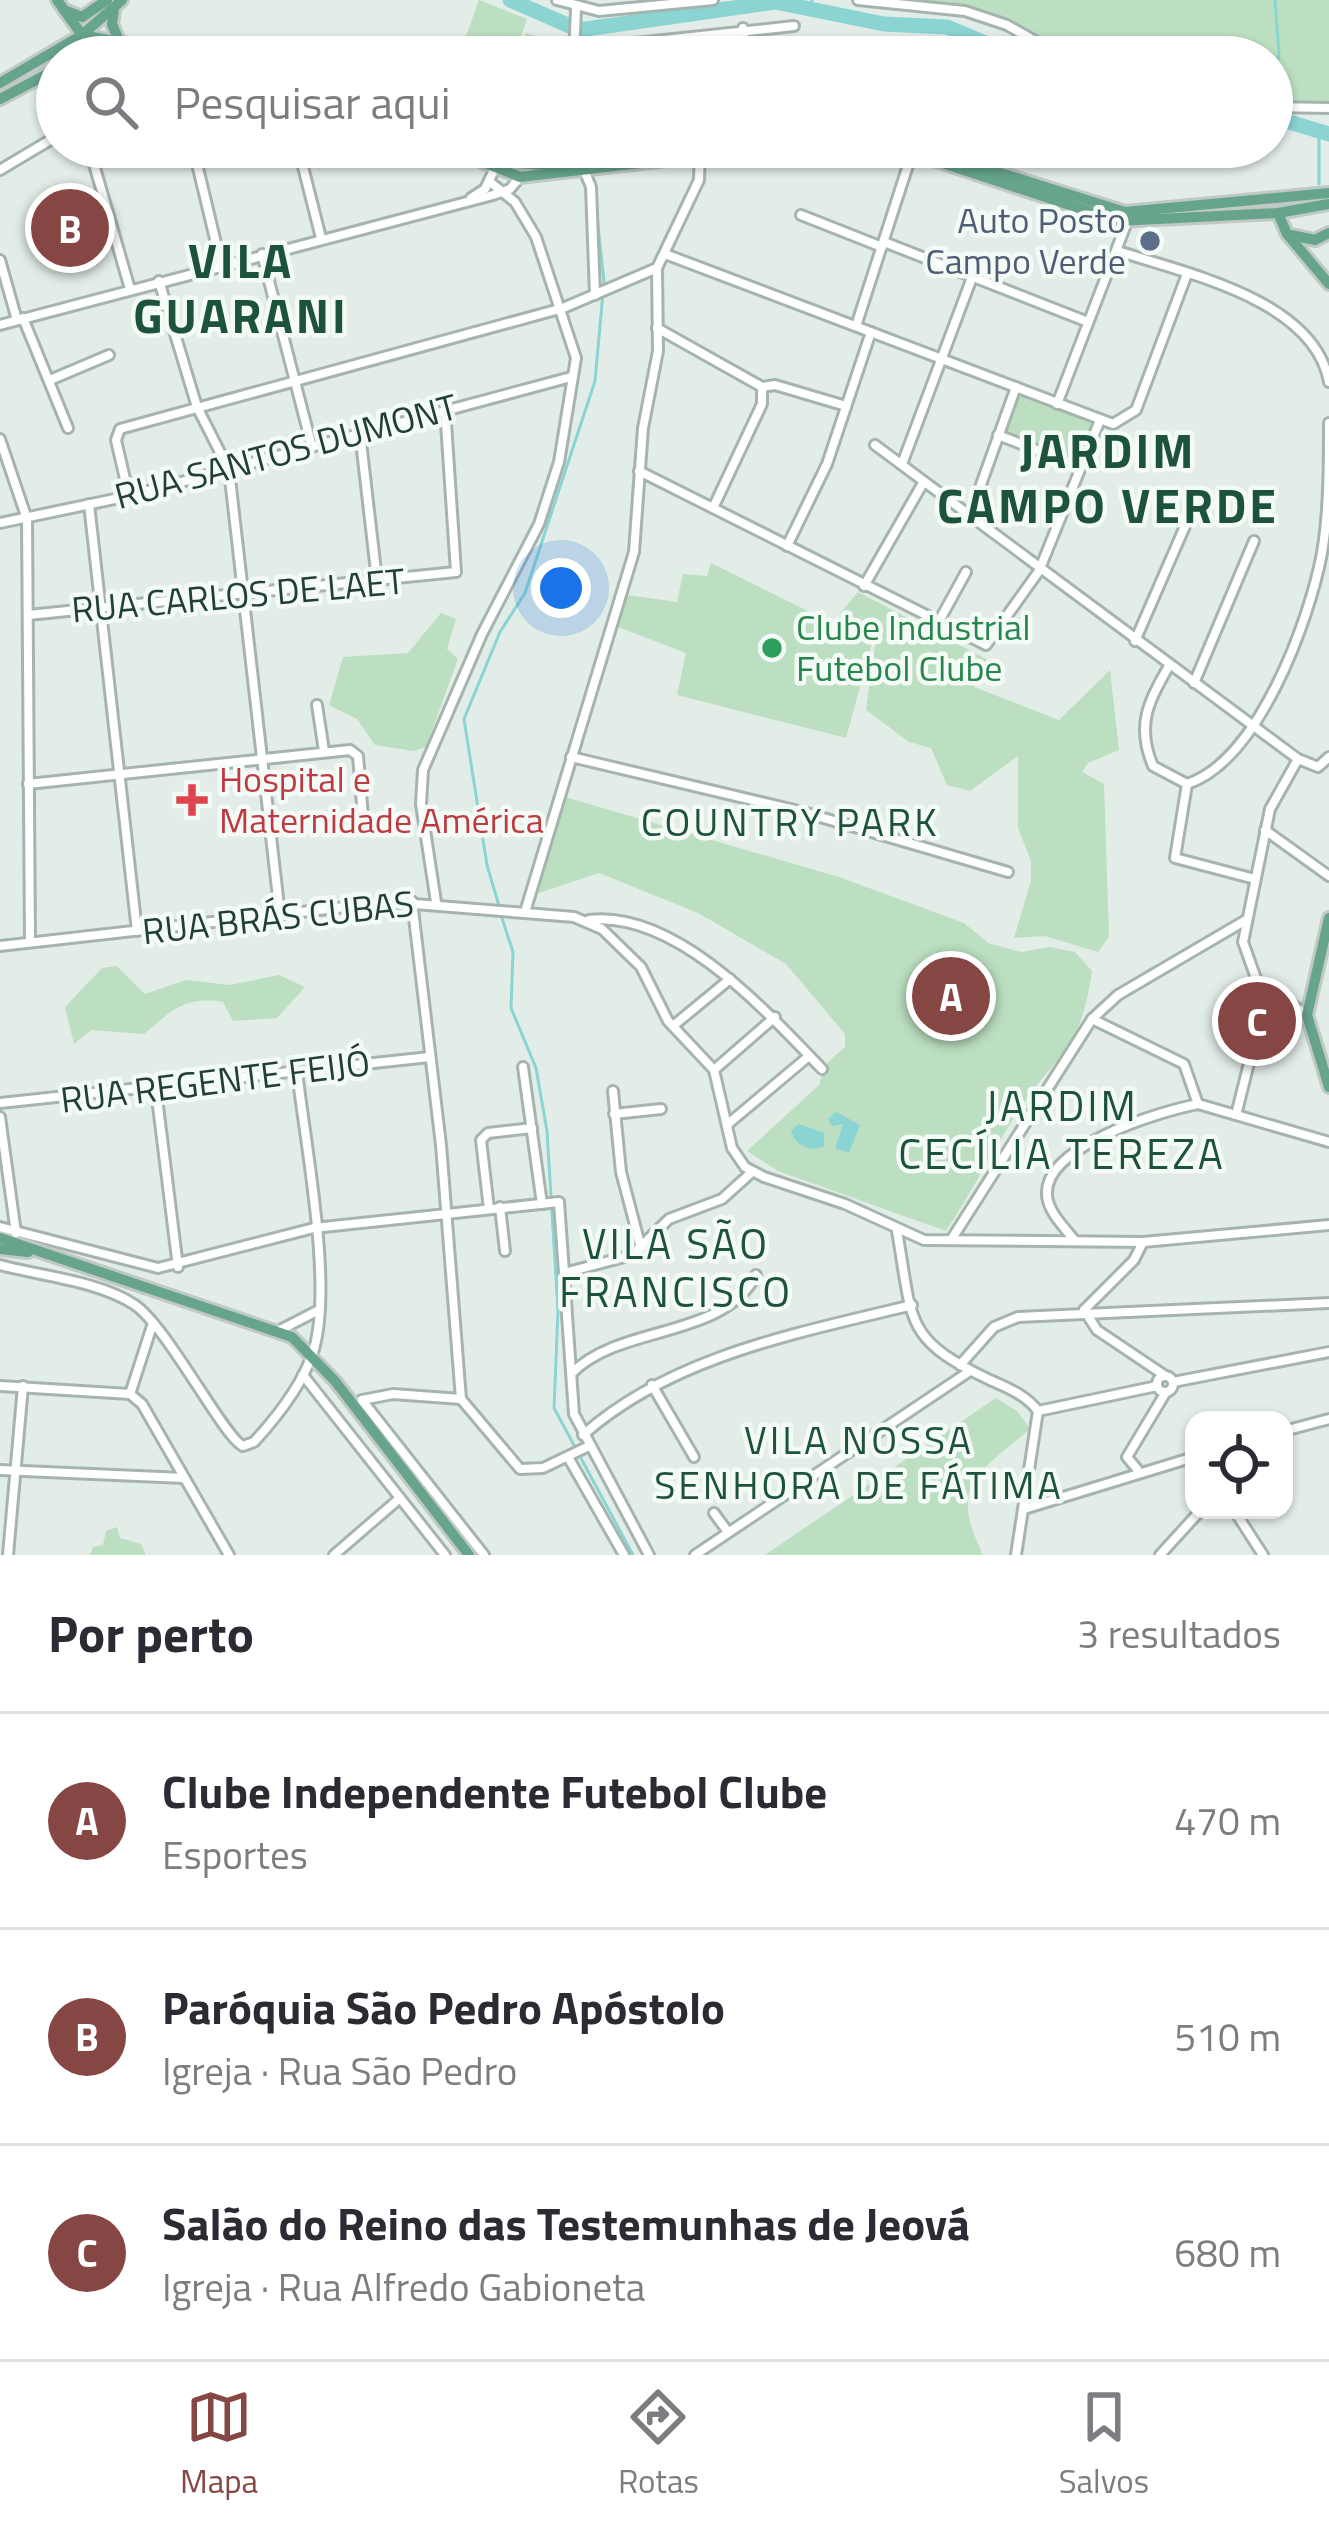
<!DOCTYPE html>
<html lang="pt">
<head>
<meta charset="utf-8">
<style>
  body { margin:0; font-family:"Titillium Web",sans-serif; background:#f7f7f7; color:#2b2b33 }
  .controls { position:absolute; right:36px; bottom:36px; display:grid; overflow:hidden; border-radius:24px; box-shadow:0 3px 9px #0004 }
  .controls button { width:108px; height:108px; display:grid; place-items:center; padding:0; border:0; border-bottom:3px solid #e1e1e2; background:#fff; color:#2b2b33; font:60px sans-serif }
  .you { position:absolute; left:561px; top:588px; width:42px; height:42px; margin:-30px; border:9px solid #fff; border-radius:50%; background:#1a73e8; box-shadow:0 0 0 18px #1a73e833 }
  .badge { display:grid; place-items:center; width:78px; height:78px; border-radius:50%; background:#864644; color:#fff; font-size:39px; font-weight:700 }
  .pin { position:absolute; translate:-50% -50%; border:6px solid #fff; box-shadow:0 3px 12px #0006 }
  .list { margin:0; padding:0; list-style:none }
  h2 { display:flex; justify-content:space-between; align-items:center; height:156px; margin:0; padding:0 48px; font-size:51px }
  h2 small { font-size:39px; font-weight:400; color:#7c7c81 }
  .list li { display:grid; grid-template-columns:78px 1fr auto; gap:36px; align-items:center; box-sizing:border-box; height:216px; padding:0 48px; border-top:3px solid #e1e1e2 }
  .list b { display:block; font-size:45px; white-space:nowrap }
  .list p { margin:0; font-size:39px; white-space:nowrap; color:#7c7c81 }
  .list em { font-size:39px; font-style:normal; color:#7c7c81 }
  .icon { flex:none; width:66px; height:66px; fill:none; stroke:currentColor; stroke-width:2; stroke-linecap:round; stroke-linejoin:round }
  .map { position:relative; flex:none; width:1329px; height:1555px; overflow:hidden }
  .search { position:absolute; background:#fff; box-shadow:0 3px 9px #0004; left:36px; right:36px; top:36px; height:132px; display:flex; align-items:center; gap:30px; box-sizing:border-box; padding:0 42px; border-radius:66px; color:#7c7c81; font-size:45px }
  .sheet { height:804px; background:#fff }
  nav { display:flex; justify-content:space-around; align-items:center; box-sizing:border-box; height:168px; border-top:3px solid #e1e1e2; background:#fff; font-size:33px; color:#7c7c81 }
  nav a { display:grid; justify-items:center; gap:6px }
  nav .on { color:#864644 }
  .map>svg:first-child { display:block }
</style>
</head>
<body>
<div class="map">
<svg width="1329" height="1555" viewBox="0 0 1329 1555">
  <rect width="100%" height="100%" fill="#e3ede7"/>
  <g fill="#bbdfc0">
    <path d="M479 0 527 19 514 57 459 55Z"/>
    <path d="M889 0H1329V105L1272 99V57H1083L1005 20Z"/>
    <path d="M526 33 564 46 560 57H518Z"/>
    <path d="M81 38 119 52 57 57V64L0 92Z"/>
    <path d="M1017 390 1096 423 1080 465 1000 435Z"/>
    <path d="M711 563 872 643 846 738 677 695 686 653 618 627 627 595 677 602 683 574 707 576Z"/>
    <path d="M858 592 988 660 974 687 1059 720 1110 670 1119 750 1088 763 1082 772 1104 784 1109 937 1098 952 1045 936 1014 938 1031 881V861L1018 828V756L970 791 947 785 931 748 909 742 866 710 876 638 840 614Z"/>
    <path d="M441 613 456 619 447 649 458 659 426 747 413 751 375 745 357 719 329 705 343 657 408 653Z"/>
    <path d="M565 797 842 878 964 923 988 943 1021 952 1049 947 1075 952 1092 971C1081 1050 1060 1049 1019 1110 993 1149 972 1192 946 1231L778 1171 747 1151 819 1085 825 1065 845 1047V1034L786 964 698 913 599 873 533 895Z"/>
    <path d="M117 966 145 994 186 980 230 985 279 975 305 987 277 1018 233 1021 223 1002C185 996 172 1010 144 1034L91 1030 74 1044 65 1007 102 968Z"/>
    <path d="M996 1398 1017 1411 1030 1429C977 1475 948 1483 983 1555H765Z"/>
    <path d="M117 1527 120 1538 141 1544 146 1555H90L93 1547 103 1545 106 1531Z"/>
  </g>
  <g fill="#8ad4d4">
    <path d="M836 1112 860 1125 849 1153 835 1148 843 1124 832 1126 828 1119Z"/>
    <path d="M799 1124 824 1133V1146C810 1153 795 1145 791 1131Z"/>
  </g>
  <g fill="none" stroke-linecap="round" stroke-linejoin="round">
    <g stroke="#8ad4d4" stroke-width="3">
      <path d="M809 9 812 0"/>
      <path d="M579 30 580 57"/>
      <path d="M1272 90 1279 54 1275 0"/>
      <path d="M1272 94 1273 100"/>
      <path d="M1272 122 1274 112"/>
      <path d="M590 147 592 162"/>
      <path d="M1319 184V134"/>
      <path d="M499 906 487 865 464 719 500 632 525 593 595 381 604 281 596 208"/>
      <path d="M501 915 513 952 511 1008 536 1068 547 1131 558 1310 554 1408 633 1555"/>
    </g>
    <g stroke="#8ad4d4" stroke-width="15">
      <path d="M510 0 579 30 775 2 884 24 947 27 1018 57"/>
      <path d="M1272 124 1286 121 1329 134"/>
    </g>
    <defs>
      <g id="minor">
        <path d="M557 0 599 11 713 0"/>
        <path d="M858 0 965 11 1007 25 1063 57"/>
        <path d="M743 28 746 56"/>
        <path d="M426 51 444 57"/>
        <path d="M746 56 884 57"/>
        <path d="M574 57 576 9"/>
        <path d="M592 57 598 47 794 26"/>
        <path d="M1272 107 1329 108"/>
        <path d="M89 147 130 289"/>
        <path d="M193 147 221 264"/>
        <path d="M298 147 321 238"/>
        <path d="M583 147 584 164"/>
        <path d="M600 147 602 163"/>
        <path d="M0 170 57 136"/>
        <path d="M584 170 591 187 595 295"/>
        <path d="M471 198 485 189 494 170"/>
        <path d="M801 215 882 247"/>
        <path d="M884 242 1088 322"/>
        <path d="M1118 251C1184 273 1314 299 1329 382"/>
        <path d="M262 254 312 447"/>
        <path d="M665 254 1113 424 1136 410 1187 274"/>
        <path d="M0 260 17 320"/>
        <path d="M159 281 197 407 229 470 280 915"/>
        <path d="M23 318 68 428"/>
        <path d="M0 325 493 195 510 189 520 177"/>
        <path d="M856 326 912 153"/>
        <path d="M657 328 762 387 775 385 846 406"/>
        <path d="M50 380 109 355"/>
        <path d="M1057 404 1127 222"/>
        <path d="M360 433 377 580"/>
        <path d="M998 435 1080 467"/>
        <path d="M0 439 27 519 30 942"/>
        <path d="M875 445 1298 759 1318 767 1329 757"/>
        <path d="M902 464 973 275"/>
        <path d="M639 471 986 645 1039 571 1100 420"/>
        <path d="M129 496 116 440 120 429 563 308 657 268"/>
        <path d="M89 504 137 931"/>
        <path d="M713 508 762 404V387"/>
        <path d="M969 518 1016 387"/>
        <path d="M0 523 129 496 571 377"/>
        <path d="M787 546 827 464 871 332"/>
        <path d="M864 586 923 483"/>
        <path d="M28 615 456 572 445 408"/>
        <path d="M938 623 966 572"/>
        <path d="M1135 641 1189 517"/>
        <path d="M1169 666C1148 701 1136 726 1153 766L1187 784 1175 858 1255 879"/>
        <path d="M1194 683 1254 541"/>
        <path d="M317 705 324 751"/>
        <path d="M571 757 803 812 1008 872"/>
        <path d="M1298 759 1270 809 1243 942 1257 981 1307 1015"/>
        <path d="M28 784 350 750 358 756 364 829"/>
        <path d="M1187 784C1258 761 1309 622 1322 553 1329 511 1329 466 1329 423"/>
        <path d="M1265 830 1329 876"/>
        <path d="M412 901 441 1145 461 1399 520 1469 543 1468 587 1447"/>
        <path d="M436 902 421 804 423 770 482 634 539 524 559 462 576 358 536 237 515 202 490 182"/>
        <path d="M525 912 634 552 643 428 658 351 657 268 699 180 700 150"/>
        <path d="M589 920C676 910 768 1013 822 1069"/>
        <path d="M0 946 390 902 574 917 602 929 641 967 668 1021 714 1070 732 1148 745 1167 764 1177 845 1204 924 1240 1143 1242 1329 1225"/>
        <path d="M673 1026 730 979"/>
        <path d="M523 1067 542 1204"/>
        <path d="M714 1070 775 1017"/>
        <path d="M156 1090 178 1267"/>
        <path d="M613 1091 621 1172 641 1248"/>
        <path d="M0 1103 430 1057"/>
        <path d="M1198 1104 1329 1142"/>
        <path d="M614 1114 661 1109"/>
        <path d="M1236 1115 1253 1047"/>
        <path d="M0 1117 16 1233"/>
        <path d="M728 1124 809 1056"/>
        <path d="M500 1207 505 1251"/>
        <path d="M489 1209 481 1140 488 1133 532 1128"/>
        <path d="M0 1227 158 1268 314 1228 559 1202 574 1414 649 1555"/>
        <path d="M897 1231C913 1322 903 1339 990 1380 1008 1388 1026 1395 1038 1411L1016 1555"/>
        <path d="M951 1240 1092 1019 1118 995 1246 920"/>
        <path d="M1075 1241C1066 1229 1052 1216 1048 1201 1034 1148 1162 1111 1198 1104L1184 1064 1092 1019"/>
        <path d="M0 1265C41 1276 99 1281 135 1305 169 1329 224 1438 243 1446L254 1442C277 1417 304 1382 314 1349 333 1283 305 1143 297 1071"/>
        <path d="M564 1273 632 1255 669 1219 722 1199 752 1172"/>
        <path d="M1084 1310 1097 1330 1164 1375"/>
        <path d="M1084 1310 1134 1260 1143 1242"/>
        <path d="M280 1330 317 1311"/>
        <path d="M960 1365 994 1327 1018 1317 1329 1303"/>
        <path d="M572 1373C620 1324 722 1340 756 1275"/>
        <path d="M303 1375 445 1555"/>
        <circle cx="1165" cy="1384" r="8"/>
        <path d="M1173 1382 1329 1352"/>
        <path d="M652 1385 694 1457"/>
        <path d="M0 1386 130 1394"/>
        <path d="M130 1394 142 1404 229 1555"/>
        <path d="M130 1394 152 1326"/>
        <path d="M362 1400 484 1555"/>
        <path d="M362 1400 393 1394 461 1399"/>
        <path d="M1038 1411 1157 1386"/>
        <path d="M1284 1431 1329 1419"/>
        <path d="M583 1435C672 1356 798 1333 912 1305"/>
        <path d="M568 1457 624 1555"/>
        <path d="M1137 1469 1127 1457 1166 1392"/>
        <path d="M0 1470 184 1478"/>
        <path d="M1024 1509 1194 1457"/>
        <path d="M1234 1510 1263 1555"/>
        <path d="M714 1513 728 1532"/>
        <path d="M8 1555 23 1386"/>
        <path d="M334 1555 400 1498"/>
        <path d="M695 1555 970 1371"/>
        <path d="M1160 1555 1201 1510"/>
      </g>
      <g id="major">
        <path d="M57 0 82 35 197 57"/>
        <path d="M114 9 112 24 121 46"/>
        <path d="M64 10 82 17 107 0"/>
        <path d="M123 57 150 55"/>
        <path d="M0 83 82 35 122 0"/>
        <path d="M0 99 57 69"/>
        <path d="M446 147 520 177 778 147"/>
        <path d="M467 147 518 163 562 166"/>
        <path d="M894 147 1118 221 1278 213 1329 204"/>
        <path d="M975 165 1125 212 1329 193"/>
        <path d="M1278 213 1287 234 1329 284"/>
        <path d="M1291 235 1315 240 1329 233"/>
        <path d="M1329 918 1307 1015 1329 1087"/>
        <path d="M0 1238 292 1337 335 1381 469 1555"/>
        <path d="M0 1249 28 1252"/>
      </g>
    </defs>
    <use href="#minor" stroke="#a5b5ad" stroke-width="14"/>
    <use href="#major" stroke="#c1c9c6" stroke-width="16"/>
    <use href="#minor" stroke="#fff" stroke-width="8"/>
    <use href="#major" stroke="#66a48b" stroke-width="10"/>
  </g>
  <circle fill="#5c6f8a" stroke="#f4faf6" stroke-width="4.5" cx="1150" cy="241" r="12"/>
  <circle fill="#2e9e5b" stroke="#f4faf6" stroke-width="4.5" cx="772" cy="648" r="12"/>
  <path fill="#e0444e" stroke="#f4faf6" stroke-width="4.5" d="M186 782h12v12h12v12h-12v12h-12v-12h-12v-12h12z"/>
  <g text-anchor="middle" stroke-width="9" stroke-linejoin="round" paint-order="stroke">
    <g font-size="36" fill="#4e5e75" stroke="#f4faf6" text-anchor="end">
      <text x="1126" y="233">Auto Posto<tspan x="1126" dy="41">Campo Verde</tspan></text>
    </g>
    <g font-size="36" fill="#223f33" stroke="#f4faf6">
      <text transform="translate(286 451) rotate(-15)" y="13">RUA SANTOS DUMONT</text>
      <text transform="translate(238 595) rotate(-5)" y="13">RUA CARLOS DE LAET</text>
      <text transform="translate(278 917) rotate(-6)" y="13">RUA BRÁS CUBAS</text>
      <text transform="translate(215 1081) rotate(-7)" y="13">RUA REGENTE FEIJÓ</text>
    </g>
    <g font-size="36" fill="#27864d" stroke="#f4faf6" text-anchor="start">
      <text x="796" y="640">Clube Industrial<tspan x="796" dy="41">Futebol Clube</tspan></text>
    </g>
    <g font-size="36" fill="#be3a42" stroke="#f4faf6" text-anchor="start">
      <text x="219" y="792">Hospital e<tspan x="219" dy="41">Maternidade América</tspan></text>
    </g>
    <g font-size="39" letter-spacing="3" fill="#1d523d" stroke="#f4faf6">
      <text x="790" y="836">COUNTRY PARK</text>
      <text x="859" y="1454">VILA NOSSA<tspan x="859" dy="45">SENHORA DE FÁTIMA</tspan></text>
    </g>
    <g font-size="42" letter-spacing="3" fill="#1d523d" stroke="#f4faf6">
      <text x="1062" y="1121">JARDIM<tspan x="1062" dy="48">CECÍLIA TEREZA</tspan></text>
      <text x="676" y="1259">VILA SÃO<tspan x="676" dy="48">FRANCISCO</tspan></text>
    </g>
    <g font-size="48" font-weight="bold" letter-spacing="3" fill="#1d523d" stroke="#f4faf6">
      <text x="241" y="278">VILA<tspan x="241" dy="55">GUARANI</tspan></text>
      <text x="1108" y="468">JARDIM<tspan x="1108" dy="55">CAMPO VERDE</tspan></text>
    </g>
  </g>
</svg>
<div class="controls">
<button><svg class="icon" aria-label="locate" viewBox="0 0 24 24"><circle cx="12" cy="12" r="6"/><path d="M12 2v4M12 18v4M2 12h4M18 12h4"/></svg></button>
</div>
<div class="you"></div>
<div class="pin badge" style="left:951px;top:996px">A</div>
<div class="pin badge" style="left:70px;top:228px">B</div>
<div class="pin badge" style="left:1257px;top:1021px">C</div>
<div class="search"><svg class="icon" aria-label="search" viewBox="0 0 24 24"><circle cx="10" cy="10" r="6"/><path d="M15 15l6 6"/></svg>Pesquisar aqui</div>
</div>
<section class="sheet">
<h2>Por perto<small>3 resultados</small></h2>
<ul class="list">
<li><span class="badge">A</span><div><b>Clube Independente Futebol Clube</b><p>Esportes</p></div><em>470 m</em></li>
<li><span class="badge">B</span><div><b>Paróquia São Pedro Apóstolo</b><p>Igreja · Rua São Pedro</p></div><em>510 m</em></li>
<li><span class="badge">C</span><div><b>Salão do Reino das Testemunhas de Jeová</b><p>Igreja · Rua Alfredo Gabioneta</p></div><em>680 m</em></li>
</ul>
</section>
<nav>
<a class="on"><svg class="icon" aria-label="map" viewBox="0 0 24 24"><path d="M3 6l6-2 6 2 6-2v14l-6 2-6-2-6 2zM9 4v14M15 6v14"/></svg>Mapa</a>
<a><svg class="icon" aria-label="directions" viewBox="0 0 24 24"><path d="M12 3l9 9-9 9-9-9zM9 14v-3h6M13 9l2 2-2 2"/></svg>Rotas</a>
<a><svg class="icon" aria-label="saved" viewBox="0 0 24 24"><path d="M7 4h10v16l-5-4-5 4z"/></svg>Salvos</a>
</nav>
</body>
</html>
